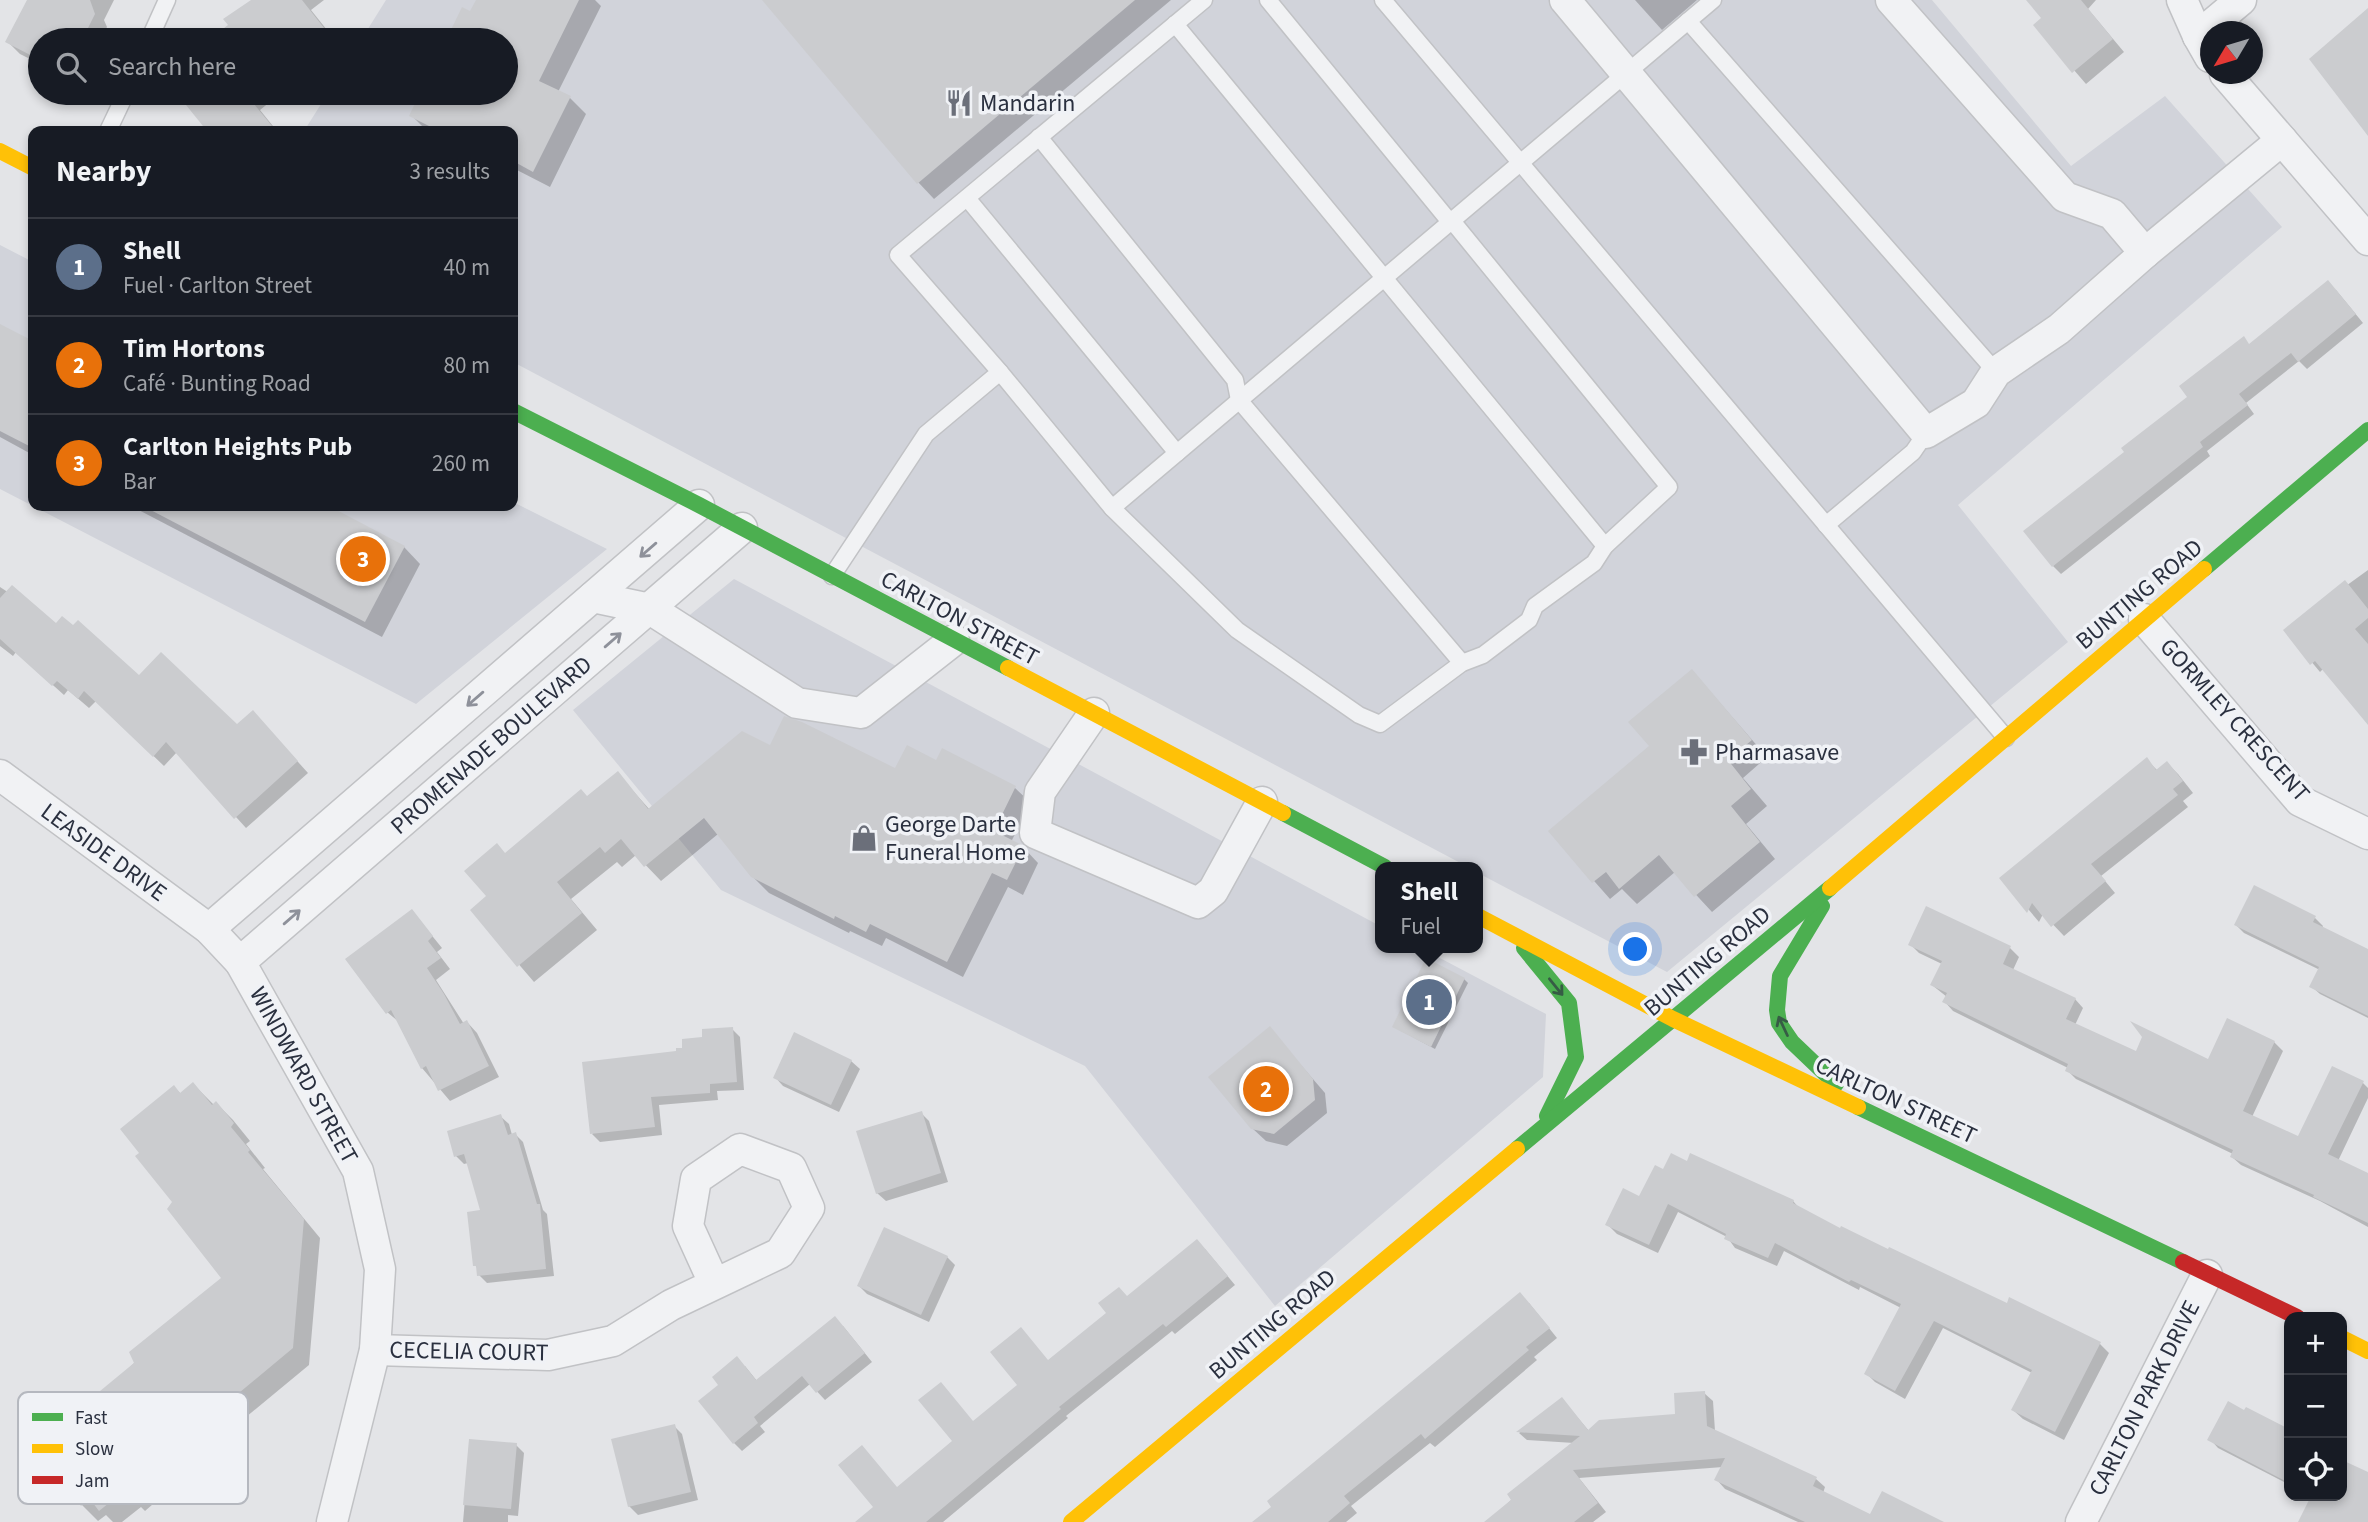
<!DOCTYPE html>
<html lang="en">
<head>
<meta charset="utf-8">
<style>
  body { margin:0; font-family:"Source Sans 3",sans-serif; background:#242831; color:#f1f3f6 }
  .controls { position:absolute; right:21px; bottom:21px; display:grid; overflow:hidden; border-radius:14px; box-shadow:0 4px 10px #0003 }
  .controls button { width:63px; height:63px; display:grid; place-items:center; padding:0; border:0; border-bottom:2px solid #363941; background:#171b24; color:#f1f3f6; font:35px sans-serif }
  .compass { position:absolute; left:2200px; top:21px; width:63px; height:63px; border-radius:50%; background:#171b24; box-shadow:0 4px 10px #0003; rotate:232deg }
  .you { position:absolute; left:1636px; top:950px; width:24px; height:24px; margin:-18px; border:5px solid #fff; border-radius:50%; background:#1a73e8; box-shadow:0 0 0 10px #1a73e833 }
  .badge { display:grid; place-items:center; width:46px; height:46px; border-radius:50%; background:#6b6f7a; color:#fff; font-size:23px; font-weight:700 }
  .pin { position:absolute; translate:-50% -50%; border:4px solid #fff; box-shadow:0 2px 7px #0006 }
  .popup { position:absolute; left:1375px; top:862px; width:108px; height:91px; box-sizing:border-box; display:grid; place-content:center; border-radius:14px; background:#171b24; filter:drop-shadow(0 2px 5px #0005); font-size:23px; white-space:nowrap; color:#9ea1a6 }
  .popup b { font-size:26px; color:#f1f3f6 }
  .popup::after { content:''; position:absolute; left:50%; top:100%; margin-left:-14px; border:14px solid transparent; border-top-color:#171b24 }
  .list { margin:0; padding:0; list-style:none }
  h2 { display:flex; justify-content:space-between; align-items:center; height:91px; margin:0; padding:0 28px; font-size:30px }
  h2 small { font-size:23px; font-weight:400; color:#9ea1a6 }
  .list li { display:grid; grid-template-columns:46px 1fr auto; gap:21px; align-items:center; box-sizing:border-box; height:98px; padding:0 28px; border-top:2px solid #363941 }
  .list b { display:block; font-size:26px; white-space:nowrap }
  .list p { margin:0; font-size:23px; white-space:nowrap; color:#9ea1a6 }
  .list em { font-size:23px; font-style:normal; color:#9ea1a6 }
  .icon { flex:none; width:38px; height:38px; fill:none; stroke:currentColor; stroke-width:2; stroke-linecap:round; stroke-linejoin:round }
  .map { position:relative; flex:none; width:2368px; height:1522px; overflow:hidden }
  .search { position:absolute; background:#171b24; box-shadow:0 4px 10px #0003; left:28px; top:28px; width:490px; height:77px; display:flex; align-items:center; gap:18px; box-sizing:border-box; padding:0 24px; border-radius:38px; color:#9ea1a6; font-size:26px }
  .panel { position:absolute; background:#171b24; box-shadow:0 4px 10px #0003; left:28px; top:126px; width:490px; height:385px; border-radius:14px }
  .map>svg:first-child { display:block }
</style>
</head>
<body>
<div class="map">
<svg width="2368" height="1522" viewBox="0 0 2368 1522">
  <rect width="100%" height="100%" fill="#e3e4e7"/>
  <g fill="#d1d3da">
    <path d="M386 0H1932L2071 166 2165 96 2282 227 1958 505 2068 642 1667 972 1478 873V867H1468L513 362V131H304L328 93H506V40H361Z"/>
    <path d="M0 245 33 262V506H513V502L607 549 416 704 0 489Z"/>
    <path d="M734 579 1380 926V948H1421L1546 1014 1543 1077 1275 1306 1085 1066 721 890 573 710Z"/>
  </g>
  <g fill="#0003">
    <path d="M29 0H114L104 20 107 27 100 40H40V64L20 54 7 41Z"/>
    <path d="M254 0H324L311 10 335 40H211L230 25Z"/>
    <path d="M478 0H595L601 6 558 92 570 98 586 114 550 187 513 168V131H427L411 115 422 93H506V40H448L463 9 471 14Z"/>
    <path d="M765 0H1171L934 199 918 182Z"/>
    <path d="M1635 0H1697L1662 30Z"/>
    <path d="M2029 0H2096L2088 9 2124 52 2086 84 2035 25 2044 18Z"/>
    <path d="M204 93H281L260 110 277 131H209L188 106Z"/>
    <path d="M2336 290 2363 323 2307 369 2299 361 2246 403 2254 414 2207 451 2210 456 2061 574 2053 566 2126 452 2250 345Z"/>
    <path d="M0 326 26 339 33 346V455L0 437Z"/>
    <path d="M131 506H325L404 547 420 564 382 637Z"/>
    <path d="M2368 570V712L2324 668 2320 672 2285 630Z"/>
    <path d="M0 587 139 678 237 727 263 723 308 773 246 828 177 752 164 766 96 701 89 708 68 690 64 695 16 652 13 656 0 646Z"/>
    <path d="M1692 671 1767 757 1743 778 1767 806 1746 824 1775 859 1712 912 1675 872 1637 904 1622 889 1610 899 1550 831 1651 747Z"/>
    <path d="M770 747 896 770 937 762 1015 788 1031 803 1011 842 1023 847 1038 863 1023 895 1008 887 963 977 886 938 882 946 850 931 849 933 769 893 752 876 718 834 661 881 636 855 622 867 617 862 571 899 597 930 534 982 472 910 488 897 506 855 587 798 618 774 650 810Z"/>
    <path d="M2147 760 2158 771 2167 763 2178 774 2193 793 2183 801 2188 807 2101 876 2115 893 2064 936 2043 914 2039 922 2002 878Z"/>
    <path d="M1927 908 2010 948 2019 957 2013 970 2075 999 2083 1008 2075 1025 2136 1053 2209 1061 2274 1042 2283 1051 2252 1117 2299 1138 2362 1082 2368 1088V1098L2338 1161 2368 1175V1227L2320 1201 2241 1165 2232 1157 2233 1154 2076 1079 2067 1070 2068 1068 1953 1011 1945 1002 1947 997 1932 985 1942 964 1919 953 1910 944Z"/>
    <path d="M412 911 442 948 437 952 450 969 436 980 464 1024 467 1022 477 1033 499 1077 450 1101 422 1068 399 1022 387 1012Z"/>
    <path d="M2315 918 2323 926 2322 928 2368 951V1018L2320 994 2311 986 2320 970 2244 933 2236 925Z"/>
    <path d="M1464 979 1468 983 1435 1049 1394 1027Z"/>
    <path d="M1269 1028 1325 1093 1327 1113 1287 1146 1266 1141 1252 1128Z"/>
    <path d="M732 1029 740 1037 744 1090 717 1091 718 1100 659 1105 662 1135 600 1142 592 1134 678 1052 704 1039Z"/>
    <path d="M851 1061 860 1069 839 1112 783 1086 775 1077Z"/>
    <path d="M193 1084 214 1105 216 1103 233 1120 250 1141 246 1144 265 1168 263 1169 320 1238 309 1365 194 1460 198 1465 145 1511 141 1507 122 1522H113L106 1515 98 1521 82 1505 60 1434 223 1278 174 1202V1087L181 1094Z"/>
    <path d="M921 1113 929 1121 948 1182 886 1201 877 1193Z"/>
    <path d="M500 1116 509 1124 512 1135 515 1134 523 1142 543 1210 547 1214 554 1276 487 1283 479 1275 478 1269 475 1265 483 1212 468 1163 464 1164 456 1156Z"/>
    <path d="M1640 1198 1793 1201 1800 1209 1841 1231 2007 1305 2100 1344 2109 1353 2064 1440 2023 1419 2013 1410 2032 1373 1943 1328 1905 1399 1875 1382 1866 1373 1901 1308 1860 1287 1859 1290 1784 1251 1777 1266 1735 1248 1727 1237 1678 1212 1658 1253 1617 1234 1608 1225Z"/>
    <path d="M1205 1249 1235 1285 1175 1334 1172 1331 1066 1416 1068 1418 943 1522H858L974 1423 1128 1298Z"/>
    <path d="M947 1257 955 1265 929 1322 867 1294 859 1286Z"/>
    <path d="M1529 1303 1557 1338 1534 1357 1537 1360 1435 1447 1430 1443 1351 1506 1357 1513 1346 1522H1256Z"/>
    <path d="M843 1326 872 1362 825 1400 810 1384 760 1426 765 1432 742 1451 734 1443 745 1366 757 1381Z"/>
    <path d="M1704 1393 1713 1401 1715 1431 1816 1479 1825 1487 1823 1493 1871 1517 1921 1522H1798L1725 1489 1717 1480 1723 1467 1579 1478 1606 1512 1593 1522H1487L1574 1443 1527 1440 1519 1433 1562 1399 1589 1431 1677 1416Z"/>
    <path d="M674 1426 682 1434 698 1500 638 1515 629 1506Z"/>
    <path d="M2281 1433 2289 1437V1489L2286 1483 2218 1448 2210 1439Z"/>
    <path d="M470 1441 516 1445 524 1453 518 1516 508 1515V1522H463Z"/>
    <path d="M2342 1463 2368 1476V1522H2335L2311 1501 2299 1496H2342Z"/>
  </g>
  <g fill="#cbcccf">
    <path d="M27 0H90L95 14 82 40H40V60L5 42Z"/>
    <path d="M251 0H302L324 28 309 40H209L228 25 223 19Z"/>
    <path d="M476 0H579L539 81 571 96 533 172 513 161V131H439L409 116 420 93H506V40H446L462 7 470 11Z"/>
    <path d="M762 0H1135L917 184Z"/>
    <path d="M2026 0H2081L2113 39 2072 73 2033 25 2041 18Z"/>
    <path d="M2368 8V136L2309 59Z"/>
    <path d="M201 93H245L276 131H207L186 105Z"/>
    <path d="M2328 280 2356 314 2298 362 2291 353 2239 394 2248 405 2200 442 2203 447 2052 567 2023 531 2124 452 2121 448 2187 397 2179 386 2244 336 2249 344Z"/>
    <path d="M0 324 33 341V448L0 431Z"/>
    <path d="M143 506H329L405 546 365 622Z"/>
    <path d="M2345 580 2368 609V618L2355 629 2368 644V725L2315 661 2310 665 2283 630Z"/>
    <path d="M12 585 56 623 62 616 73 625 78 620 139 675 161 652 237 724 253 710 298 761 234 819 166 742 153 757 84 691 78 699 57 681 52 686 0 639V598Z"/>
    <path d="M1692 669 1752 740 1728 760 1751 789 1731 806 1760 842 1694 897 1659 855 1619 889 1606 872 1592 883 1548 831 1649 746 1628 722Z"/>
    <path d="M784 716 802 722 895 768 907 745 936 760 942 748 1016 786 994 831 1024 846 1007 880 992 873 947 962 870 924 866 932 835 916 834 919 751 877 704 818 644 867 621 839 605 853 600 847 557 882 582 913 517 967 470 910 486 896 464 871 497 843 505 853 581 789 587 796 618 771 648 809 742 731 770 745Z"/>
    <path d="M2147 757 2156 770 2167 761 2183 781 2173 789 2178 795 2091 864 2106 881 2051 927 2032 903 2027 913 1999 878Z"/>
    <path d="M2254 885 2316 916 2313 922 2368 949V1016L2309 987 2319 967 2234 925Z"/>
    <path d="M1926 906 2011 946 2003 964 2076 998 2066 1019 2136 1051 2142 1037 2130 1021 2208 1059 2227 1018 2275 1041 2243 1111 2298 1136 2332 1066 2364 1081 2328 1154 2368 1173V1223L2313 1197 2314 1195 2230 1157 2233 1150 2065 1071 2068 1064 1942 1002 1947 993 1930 985 1942 961 1908 945Z"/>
    <path d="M412 909 433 936 428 941 441 958 427 968 444 994 460 1024 467 1020 489 1066 438 1091 426 1066 421 1069 391 1010 386 1014 345 959Z"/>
    <path d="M1426 958 1465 978 1431 1047 1392 1027Z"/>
    <path d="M1270 1026 1313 1079 1315 1100 1274 1134 1251 1129 1208 1077Z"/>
    <path d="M733 1027 737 1082 710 1084V1093L651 1097 655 1127 590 1134 582 1062 676 1051V1048H682V1039L702 1037V1029Z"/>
    <path d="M794 1032 852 1060 831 1105 773 1078Z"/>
    <path d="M193 1082 212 1105 216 1101 234 1123 231 1127 250 1150 248 1152 304 1219 293 1348 179 1443 183 1448 150 1477 127 1496 124 1491 99 1511 90 1499 81 1506 36 1451 58 1434 54 1429 134 1363 129 1352 221 1278 167 1209 172 1202 135 1156 139 1153 120 1129 174 1085 180 1093Z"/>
    <path d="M922 1111 941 1173 876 1194 856 1131Z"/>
    <path d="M501 1114 508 1135 516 1132 537 1204H540L546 1269 477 1276 476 1266H473L467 1212 480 1210 464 1154 454 1157 447 1131Z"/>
    <path d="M1671 1153 1687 1161 1690 1153 1794 1200 1793 1203 1840 1228 1841 1226 1888 1249 1889 1247 2007 1303 2009 1297 2101 1342 2055 1432 2011 1410 2032 1370 1934 1321 1895 1391 1864 1374 1901 1304 1851 1280 1849 1282 1775 1243 1768 1258 1724 1239 1726 1234 1668 1204 1649 1245 1605 1225 1623 1188 1639 1196 1655 1165 1663 1169Z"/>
    <path d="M884 1227 948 1256 921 1315 857 1286Z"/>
    <path d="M1197 1239 1228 1276 1166 1327 1163 1324 1059 1407 1061 1409 926 1522H855L873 1507 838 1465 862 1445 897 1487 952 1441 918 1400 941 1382 973 1421 1017 1385 990 1352 1021 1327 1048 1360 1106 1313 1098 1303 1119 1287 1127 1296Z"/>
    <path d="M1520 1292 1550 1328 1526 1347 1529 1350 1425 1439 1421 1434 1344 1496 1350 1503 1328 1522H1252L1271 1507 1267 1501Z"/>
    <path d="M835 1316 865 1353 816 1393 802 1376 754 1417 758 1423 733 1444 698 1401 718 1385 712 1377 737 1356 756 1380Z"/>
    <path d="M1705 1391 1707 1426 1817 1477 1813 1486 1870 1514 1882 1491 1944 1522H1805L1714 1480 1725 1458 1573 1470 1598 1503 1574 1522H1484L1511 1500 1507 1494 1580 1436 1516 1432 1562 1397 1588 1430 1599 1420 1675 1414 1674 1393Z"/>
    <path d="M2228 1401 2244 1410 2246 1407 2289 1429V1483L2207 1440Z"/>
    <path d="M675 1424 691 1492 628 1507 611 1439Z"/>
    <path d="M469 1439 517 1443 511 1509 463 1505Z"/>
    <path d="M2342 1460 2368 1472V1522H2298L2311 1496H2342Z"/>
  </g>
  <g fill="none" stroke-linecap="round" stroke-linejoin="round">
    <defs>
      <g id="lane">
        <path d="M1383 0 2006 738"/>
        <path d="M1688 21 1996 372"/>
        <path d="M1175 24 1605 546"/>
        <path d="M149 40 167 0"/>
        <path d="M108 131 126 93"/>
        <path d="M1039 137 1235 380 1239 400 1462 663"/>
        <path d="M967 198 1177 453"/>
        <path d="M1000 372 1112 508 1713 0"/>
        <path d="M1112 508 1237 630 1359 715 1380 724 1462 663 1483 655 1529 620 1535 606 1594 563 1605 546 1669 487 1453 222H1450L1268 0"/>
        <path d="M1826 525 1913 452 1926 433"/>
        <path d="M832 576 926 434 1000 372 898 255 1204 0"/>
      </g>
      <g id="street">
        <path d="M1565 0 1926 433 1976 403 1996 372 2059 329 2145 253 2282 140"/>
        <path d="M1891 0 2065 197 2112 214 2145 253"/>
        <path d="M2182 0 2198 36 2210 57"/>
        <path d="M2198 36 2241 0"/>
        <path d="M2225 74 2368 240"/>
        <path d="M593 597 650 609 797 703 861 713 954 640"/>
        <path d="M2144 619 2300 801 2368 834"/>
        <path d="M1094 713 1040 792 1035 833 1198 903 1213 891 1262 802"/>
        <path d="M0 775 209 929 240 962 358 1171 380 1269 375 1350 332 1522"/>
        <path d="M209 929 699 505"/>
        <path d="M240 962 742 528"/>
        <path d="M375 1350 548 1355 613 1341 671 1305 780 1253 809 1208 791 1168 740 1149 696 1179 688 1226 714 1283"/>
        <path d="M2081 1522 2207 1275"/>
      </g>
    </defs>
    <use href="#lane" stroke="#c1c2c5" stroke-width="19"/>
    <use href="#street" stroke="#c1c2c5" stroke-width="33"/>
    <use href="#lane" stroke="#f1f2f4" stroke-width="16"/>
    <use href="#street" stroke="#f1f2f4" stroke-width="30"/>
    <g stroke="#4caf50" stroke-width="16">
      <path d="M513 411 699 505 1008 668"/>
      <path d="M2204 569 2368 430"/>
      <path d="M1283 813 1385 867"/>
      <path d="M1822 906 1780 976 1777 1010 1779 1023 1792 1042 1836 1084"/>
      <path d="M1524 948 1569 1003 1576 1057 1547 1116"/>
      <path d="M1858 1107 2183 1262"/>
      <path d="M1517 1149 1830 888"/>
    </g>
    <g stroke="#ffc107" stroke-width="16">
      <path d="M0 151 33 168"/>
      <path d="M1008 668 1283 813"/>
      <path d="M1830 888 2204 569"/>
      <path d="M1478 916 1673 1019 1858 1107"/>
      <path d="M2342 1338 2368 1351"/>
      <path d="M1071 1522 1517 1149"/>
    </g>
    <path stroke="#c62828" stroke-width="16" d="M2183 1262 2297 1317"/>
  </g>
  <defs><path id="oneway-shaft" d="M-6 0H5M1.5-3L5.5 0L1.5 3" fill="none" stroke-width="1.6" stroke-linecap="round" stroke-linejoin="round" transform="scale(1.75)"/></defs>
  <g stroke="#8e919a">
    <use href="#oneway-shaft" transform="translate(648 550) rotate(139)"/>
    <use href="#oneway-shaft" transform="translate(613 640) rotate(-41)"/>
    <use href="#oneway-shaft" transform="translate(475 699) rotate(139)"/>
    <use href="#oneway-shaft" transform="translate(292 917) rotate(-41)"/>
  </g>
  <g stroke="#365c45">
    <use href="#oneway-shaft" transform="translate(1556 987) rotate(51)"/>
    <use href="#oneway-shaft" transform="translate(1783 1026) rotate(-115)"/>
  </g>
  <defs>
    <symbol id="restaurant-bare" viewBox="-9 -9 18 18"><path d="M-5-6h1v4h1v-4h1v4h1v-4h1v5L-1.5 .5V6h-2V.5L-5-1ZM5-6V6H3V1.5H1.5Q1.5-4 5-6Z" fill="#6b6f7a" stroke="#f0f2f6" stroke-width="2.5" paint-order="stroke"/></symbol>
    <symbol id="pharmacy-bare" viewBox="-9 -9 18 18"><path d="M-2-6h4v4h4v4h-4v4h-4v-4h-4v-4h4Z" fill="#6b6f7a" stroke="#f0f2f6" stroke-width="2.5" paint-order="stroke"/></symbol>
    <symbol id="shop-bare" viewBox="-9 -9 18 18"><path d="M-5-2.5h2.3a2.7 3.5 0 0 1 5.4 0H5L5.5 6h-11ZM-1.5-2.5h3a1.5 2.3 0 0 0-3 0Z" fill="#6b6f7a" stroke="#f0f2f6" stroke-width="2.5" paint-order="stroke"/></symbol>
  </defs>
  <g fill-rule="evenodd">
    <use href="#restaurant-bare" x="940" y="84" width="38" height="38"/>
    <use href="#pharmacy-bare" x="1675" y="733" width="38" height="38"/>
    <use href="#shop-bare" x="845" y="819" width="38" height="38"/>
  </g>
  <g text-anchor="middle" stroke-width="7" stroke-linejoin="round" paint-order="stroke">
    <g font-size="24" fill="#2a303f" stroke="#f0f2f6" text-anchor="start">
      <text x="980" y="111">Mandarin</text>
      <text x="1715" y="760">Pharmasave</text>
      <text x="885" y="832">George Darte<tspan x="885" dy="28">Funeral Home</tspan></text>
    </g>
    <g font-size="24" fill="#2a303f" stroke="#f0f2f6">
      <text transform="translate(2139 594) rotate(-40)" y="8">BUNTING ROAD</text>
      <text transform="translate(960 618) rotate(28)" y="8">CARLTON STREET</text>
      <text transform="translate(2235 720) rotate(48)" y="8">GORMLEY CRESCENT</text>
      <text transform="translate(491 745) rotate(-41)" y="8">PROMENADE BOULEVARD</text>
      <text transform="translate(104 852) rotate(36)" y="8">LEASIDE DRIVE</text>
      <text transform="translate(1707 961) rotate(-40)" y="8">BUNTING ROAD</text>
      <text transform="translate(304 1075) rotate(61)" y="8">WINDWARD STREET</text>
      <text transform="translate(1896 1100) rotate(25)" y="8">CARLTON STREET</text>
      <text transform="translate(1272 1324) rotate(-40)" y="8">BUNTING ROAD</text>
      <text transform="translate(469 1351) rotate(1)" y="8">CECELIA COURT</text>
      <text transform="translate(2144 1398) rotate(-63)" y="8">CARLTON PARK DRIVE</text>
    </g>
  </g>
  <rect x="18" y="1392" width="230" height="112" rx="10" fill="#f0f2f6" stroke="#b5b8bf" stroke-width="2"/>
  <rect x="32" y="1413" width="31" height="8" fill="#4caf50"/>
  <rect x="32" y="1444" width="31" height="9" fill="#ffc107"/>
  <rect x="32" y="1476" width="31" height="8" fill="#c62828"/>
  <g font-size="19" fill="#2a303f">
    <text x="75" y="1424">Fast</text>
    <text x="75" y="1455">Slow</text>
    <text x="75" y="1487">Jam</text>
  </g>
</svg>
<div class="controls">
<button>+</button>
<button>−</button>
<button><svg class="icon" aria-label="locate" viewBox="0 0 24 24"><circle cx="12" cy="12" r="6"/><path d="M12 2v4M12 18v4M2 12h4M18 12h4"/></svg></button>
</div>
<svg class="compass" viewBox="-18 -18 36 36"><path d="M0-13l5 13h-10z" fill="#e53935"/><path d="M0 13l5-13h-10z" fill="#9ea1a6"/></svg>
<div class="you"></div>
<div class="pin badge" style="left:1429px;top:1002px;background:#5c6f8a">1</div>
<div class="popup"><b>Shell</b>Fuel</div>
<div class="pin badge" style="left:1266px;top:1089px;background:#e8710a">2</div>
<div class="pin badge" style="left:363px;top:559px;background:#e8710a">3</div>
<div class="search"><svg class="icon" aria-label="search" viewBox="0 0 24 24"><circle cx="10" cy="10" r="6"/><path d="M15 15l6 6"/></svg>Search here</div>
<section class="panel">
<h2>Nearby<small>3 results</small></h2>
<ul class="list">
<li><span class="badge" style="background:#5c6f8a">1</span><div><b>Shell</b><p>Fuel · Carlton Street</p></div><em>40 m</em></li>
<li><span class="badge" style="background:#e8710a">2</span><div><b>Tim Hortons</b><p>Café · Bunting Road</p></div><em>80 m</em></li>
<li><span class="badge" style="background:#e8710a">3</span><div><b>Carlton Heights Pub</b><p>Bar</p></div><em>260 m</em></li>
</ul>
</section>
</div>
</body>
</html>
